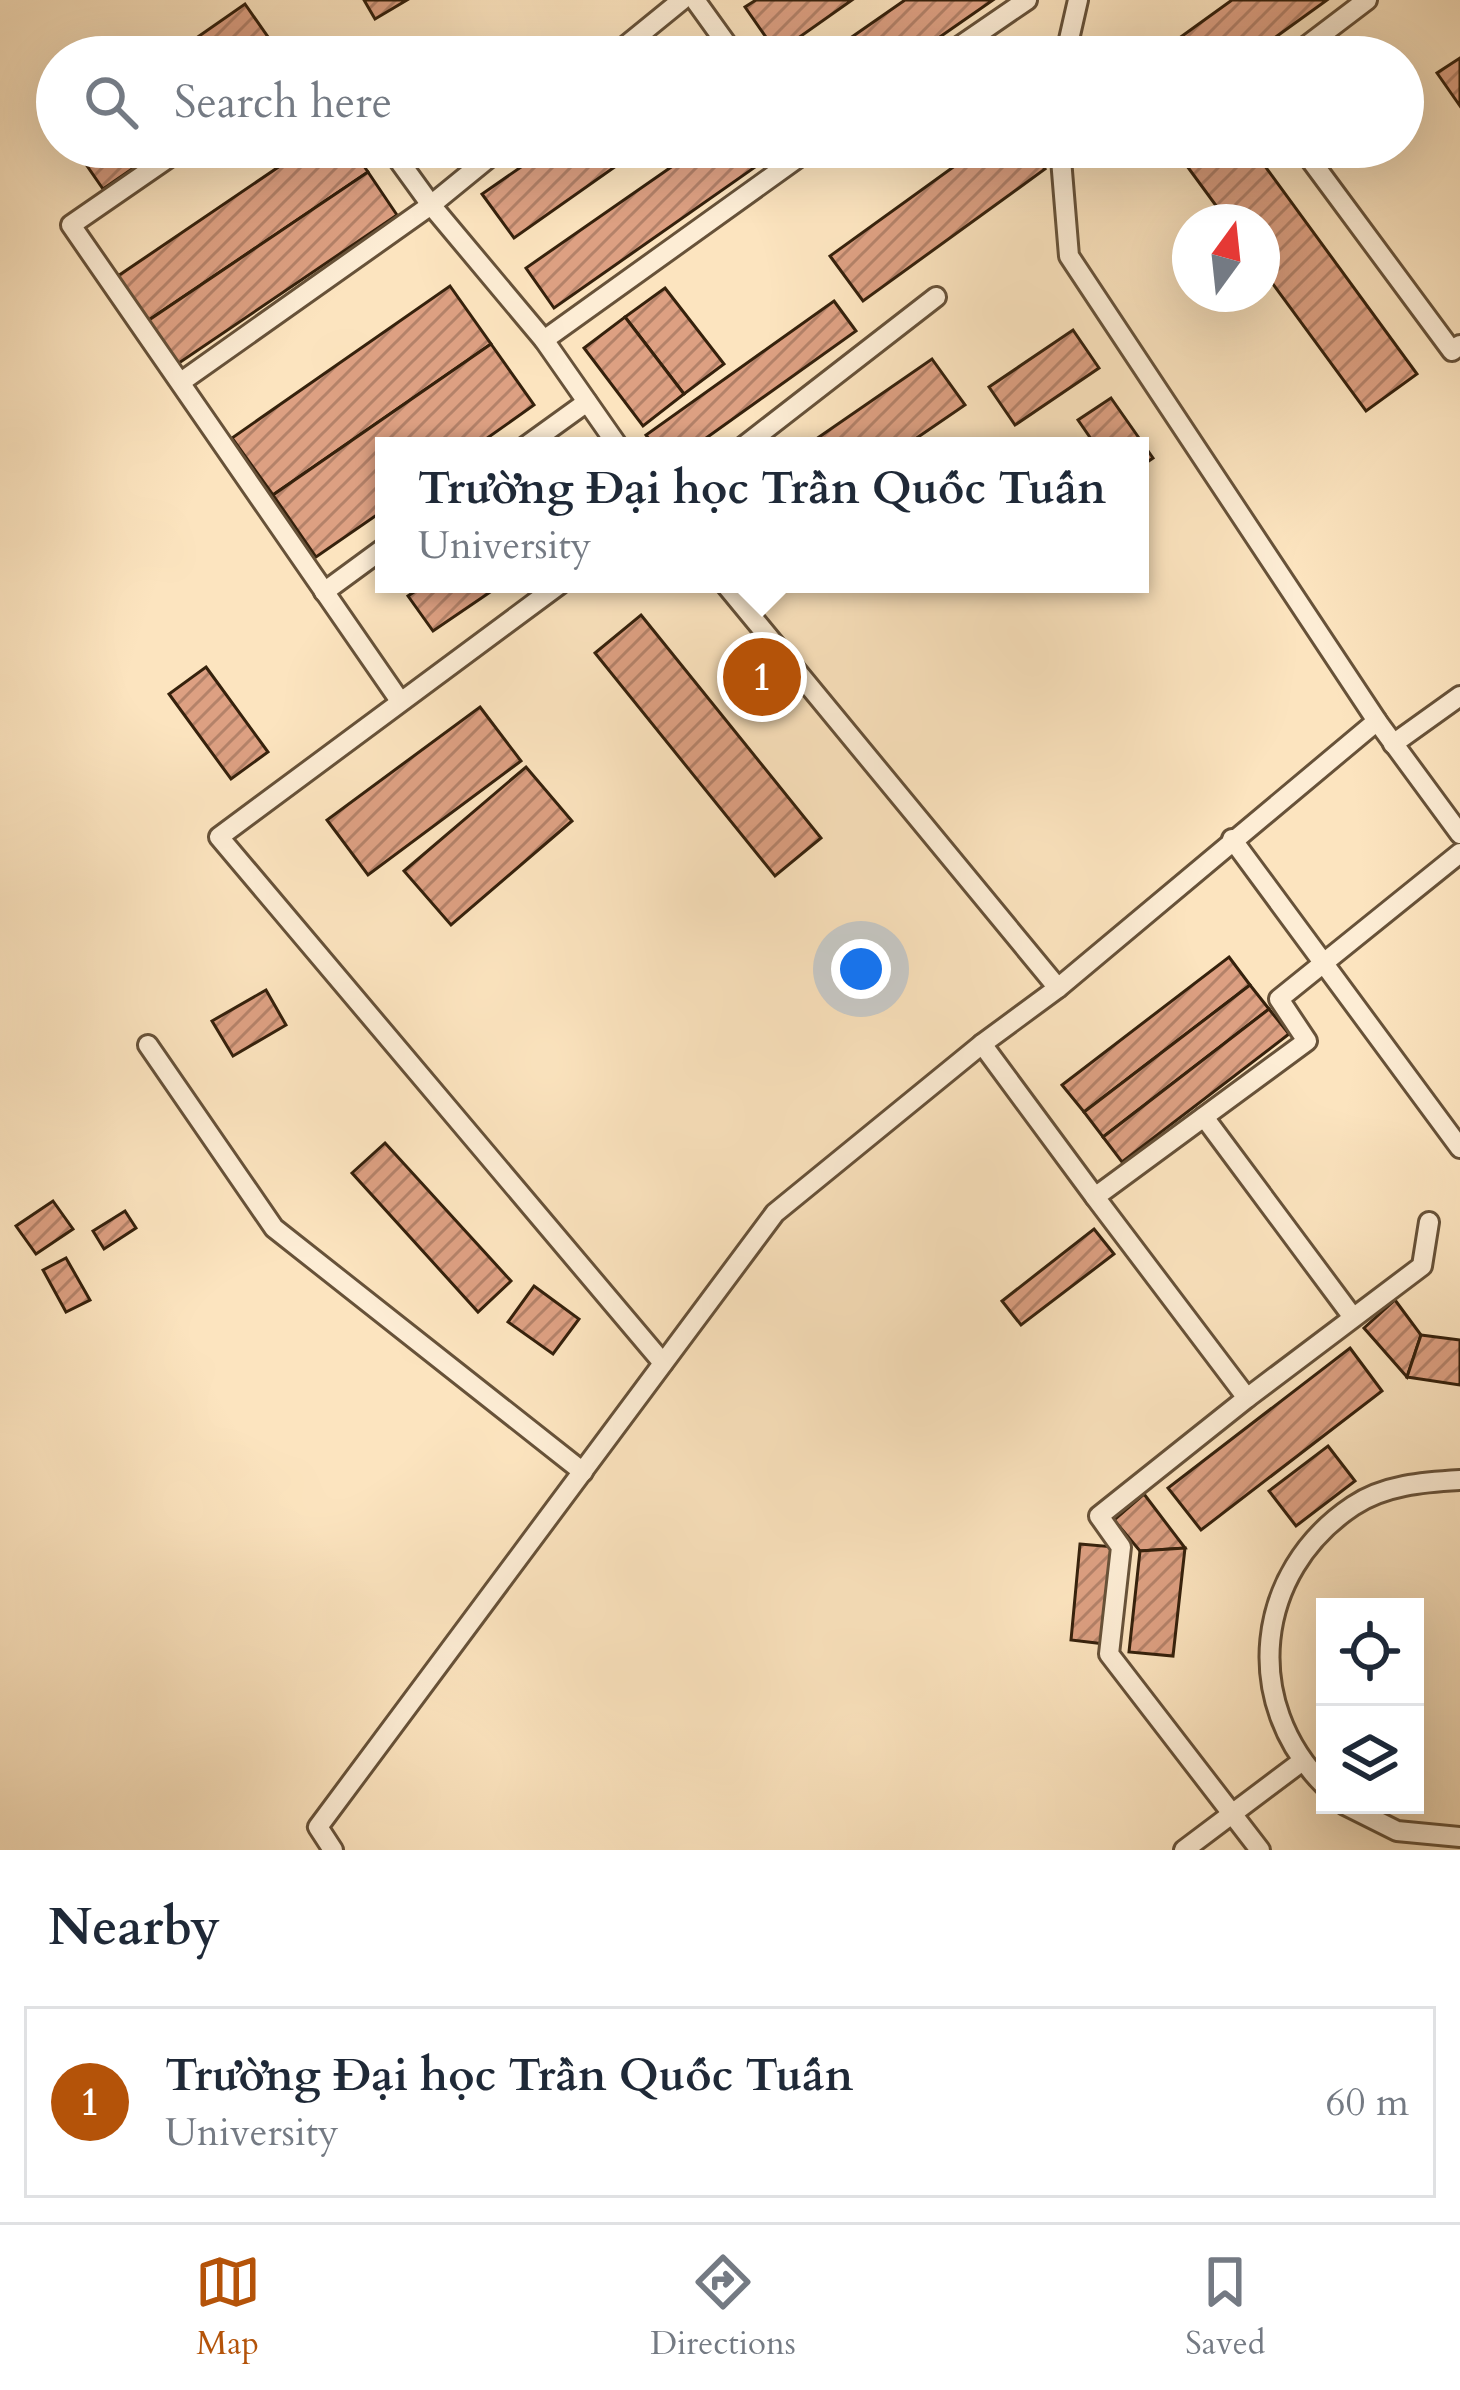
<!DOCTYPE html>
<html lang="en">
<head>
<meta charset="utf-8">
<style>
  body { margin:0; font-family:Cardo,serif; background:#f6f6f7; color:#1f2937 }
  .controls { position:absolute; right:36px; bottom:36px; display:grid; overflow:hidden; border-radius:0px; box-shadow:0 12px 48px #0002 }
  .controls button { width:108px; height:108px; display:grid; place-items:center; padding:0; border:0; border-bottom:3px solid #e0e1e3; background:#fff; color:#1f2937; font:60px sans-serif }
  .compass { position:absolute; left:1172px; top:204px; width:108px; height:108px; border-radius:50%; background:#fff; box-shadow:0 12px 48px #0002; rotate:15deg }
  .you { position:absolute; left:861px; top:969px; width:42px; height:42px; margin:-30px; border:9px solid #fff; border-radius:50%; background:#1a73e8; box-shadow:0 0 0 18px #1a73e833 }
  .badge { display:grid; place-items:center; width:78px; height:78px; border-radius:50%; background:#b45309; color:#fff; font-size:39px; font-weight:700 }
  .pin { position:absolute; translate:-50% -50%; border:6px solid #fff; box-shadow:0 3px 12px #0006 }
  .popup { position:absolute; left:375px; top:437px; width:774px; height:156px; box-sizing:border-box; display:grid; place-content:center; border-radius:0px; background:#fff; filter:drop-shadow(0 3px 9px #0005); font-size:39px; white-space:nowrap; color:#747a83 }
  .popup b { font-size:45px; color:#1f2937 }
  .popup::after { content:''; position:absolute; left:50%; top:100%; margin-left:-24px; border:24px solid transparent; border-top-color:#fff }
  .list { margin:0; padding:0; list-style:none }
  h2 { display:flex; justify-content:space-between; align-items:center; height:156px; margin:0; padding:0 48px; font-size:51px }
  h2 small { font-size:39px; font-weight:400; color:#747a83 }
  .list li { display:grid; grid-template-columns:78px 1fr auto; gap:36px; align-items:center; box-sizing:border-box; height:192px; margin:0 24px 24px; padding:0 24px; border:3px solid #e0e1e3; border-radius:0px }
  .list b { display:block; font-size:45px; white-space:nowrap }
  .list p { margin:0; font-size:39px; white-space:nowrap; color:#747a83 }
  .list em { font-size:39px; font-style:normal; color:#747a83 }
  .icon { flex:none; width:66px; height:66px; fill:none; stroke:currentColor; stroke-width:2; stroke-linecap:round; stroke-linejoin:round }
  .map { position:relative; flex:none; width:1460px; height:1850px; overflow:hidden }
  .search { position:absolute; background:#fff; box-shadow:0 12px 48px #0002; left:36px; right:36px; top:36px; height:132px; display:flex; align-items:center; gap:30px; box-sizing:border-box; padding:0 42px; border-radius:66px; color:#747a83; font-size:45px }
  .sheet { height:372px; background:#fff }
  nav { display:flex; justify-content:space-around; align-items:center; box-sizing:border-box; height:168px; border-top:3px solid #e0e1e3; background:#fff; font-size:33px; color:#747a83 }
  nav a { display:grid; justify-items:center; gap:6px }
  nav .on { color:#b45309 }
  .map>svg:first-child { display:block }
</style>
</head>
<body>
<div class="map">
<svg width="1460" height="1850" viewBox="0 0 1460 1850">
  <defs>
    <pattern id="building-hatch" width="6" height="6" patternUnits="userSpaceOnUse" patternTransform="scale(3)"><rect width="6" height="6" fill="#dda082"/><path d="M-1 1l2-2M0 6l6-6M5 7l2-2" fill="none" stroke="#b48269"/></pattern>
  </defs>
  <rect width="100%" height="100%" fill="#fce4bf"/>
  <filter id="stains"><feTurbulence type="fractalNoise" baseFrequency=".00167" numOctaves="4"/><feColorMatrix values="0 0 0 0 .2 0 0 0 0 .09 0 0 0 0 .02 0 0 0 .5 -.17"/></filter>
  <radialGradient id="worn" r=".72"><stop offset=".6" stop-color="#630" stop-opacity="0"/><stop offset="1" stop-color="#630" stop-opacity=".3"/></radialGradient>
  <g fill="url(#building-hatch)" stroke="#35210c" stroke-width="3">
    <path d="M364 0H407L375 19Z"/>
    <path d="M756 0H852L777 53 745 7Z"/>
    <path d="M905 0H993L911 57H823Z"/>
    <path d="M1232 0H1327L1248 57H1153Z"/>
    <path d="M245 4 282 57H169Z"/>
    <path d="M1460 58V106L1437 73Z"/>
    <path d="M74 147H164L103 189Z"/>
    <path d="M308 147H351L368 172 146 322 115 278Z"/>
    <path d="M550 147H643L514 238 482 194Z"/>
    <path d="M700 147H770L775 153 554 308 526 268Z"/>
    <path d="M981 147H1029L1045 169 863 301 830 256Z"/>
    <path d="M1173 147H1251L1417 374 1366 411 1262 269V222H1228Z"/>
    <path d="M368 172 397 215 176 365 146 322Z"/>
    <path d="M450 286 491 344 273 495 232 438Z"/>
    <path d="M665 288 724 364 684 394 625 317Z"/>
    <path d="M834 301 856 331 695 446H654L646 435Z"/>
    <path d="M625 317 684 394 643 426 584 348Z"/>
    <path d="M1073 330 1099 368 1015 425 989 387Z"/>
    <path d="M491 344 534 405 476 446H384V510L316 557 273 495Z"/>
    <path d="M932 359 965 405 905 446H806Z"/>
    <path d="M1111 398 1153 458 1140 467V446H1096L1078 420Z"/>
    <path d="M426 584H502L433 631 408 596Z"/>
    <path d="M641 615 821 838 775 876 595 653Z"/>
    <path d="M206 667 268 752 231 779 169 694Z"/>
    <path d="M480 707 521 761 368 875 327 820Z"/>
    <path d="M526 767 572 821 451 925 404 871Z"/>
    <path d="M1229 957 1250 985 1084 1112 1062 1085Z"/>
    <path d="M1250 985 1269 1009 1103 1137 1084 1112Z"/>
    <path d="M266 990 286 1025 233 1056 212 1021Z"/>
    <path d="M1269 1009 1289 1034 1122 1162 1103 1137Z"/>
    <path d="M385 1143 511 1281 478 1312 352 1173Z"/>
    <path d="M53 1201 73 1229 36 1254 16 1226Z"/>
    <path d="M125 1211 136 1228 104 1249 93 1231Z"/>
    <path d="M1094 1229 1114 1254 1021 1325 1002 1301Z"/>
    <path d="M66 1258 90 1300 66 1312 43 1270Z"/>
    <path d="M534 1286 579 1319 553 1354 508 1322Z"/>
    <path d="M1395 1300 1421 1335 1407 1377 1364 1328Z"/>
    <path d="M1421 1335 1460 1340V1385L1407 1377Z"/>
    <path d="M1350 1348 1382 1391 1201 1530 1168 1488Z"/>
    <path d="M1328 1446 1355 1481 1296 1526 1269 1491Z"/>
    <path d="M1144 1494 1185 1548 1140 1551 1114 1520Z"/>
    <path d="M1080 1544 1115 1547 1105 1644 1071 1640Z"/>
    <path d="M1185 1548 1173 1656 1129 1652 1140 1551Z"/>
  </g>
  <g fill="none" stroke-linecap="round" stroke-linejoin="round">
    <defs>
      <g id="service">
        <path d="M695 0 736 57"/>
        <path d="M315 57 321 53 324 57"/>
        <path d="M612 57 682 0"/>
        <path d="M944 57 1027 0"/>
        <path d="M1065 57 1078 0"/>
        <path d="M1292 57 1367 0"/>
        <path d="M184 147 71 225 400 701"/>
        <path d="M389 147 431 205 544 340 618 446"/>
        <path d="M1060 147 1069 256 1377 721 1460 834"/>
        <path d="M1301 147 1452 351 1460 345"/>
        <path d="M544 340 813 147"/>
        <path d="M181 382 431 205 502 147"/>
        <path d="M526 446 587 402"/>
        <path d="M744 446 936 297"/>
        <path d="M560 584 219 837 663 1363"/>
        <path d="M725 584 1058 988"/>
        <path d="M324 592 384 548"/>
        <path d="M1393 744 1460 696"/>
        <path d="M1232 839 1460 1148"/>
        <path d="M982 1044 1095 1197"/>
        <path d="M148 1045 274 1228 583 1472"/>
        <path d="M1204 1117 1352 1316"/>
        <path d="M1247 1398 1095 1197 1307 1041 1279 999 1460 853"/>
        <path d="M1325 1786C1241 1703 1254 1572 1353 1506 1384 1485 1424 1482 1460 1480"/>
        <path d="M1345 1805 1397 1831 1460 1837"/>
        <path d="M333 1850 318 1827 775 1213 982 1044 1058 988 1377 721"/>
        <path d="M1184 1850 1301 1762"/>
        <path d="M1260 1850 1109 1654 1121 1547 1099 1516 1247 1398 1422 1266 1429 1222"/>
      </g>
    </defs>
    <use href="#service" stroke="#675239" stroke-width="24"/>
    <use href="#service" stroke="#fdedd5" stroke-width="18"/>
  </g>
  <rect width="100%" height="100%" filter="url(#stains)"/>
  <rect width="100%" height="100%" fill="url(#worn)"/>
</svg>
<div class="controls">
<button><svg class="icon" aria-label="locate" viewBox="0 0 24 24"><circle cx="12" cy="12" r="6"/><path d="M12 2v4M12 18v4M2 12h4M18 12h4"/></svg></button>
<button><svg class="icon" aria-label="layers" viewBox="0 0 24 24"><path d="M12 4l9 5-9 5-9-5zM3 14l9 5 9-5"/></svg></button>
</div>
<svg class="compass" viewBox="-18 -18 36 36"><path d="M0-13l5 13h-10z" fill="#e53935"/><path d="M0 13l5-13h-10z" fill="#747a83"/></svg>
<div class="you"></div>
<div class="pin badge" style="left:762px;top:677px">1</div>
<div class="popup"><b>Trường Đại học Trần Quốc Tuấn</b>University</div>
<div class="search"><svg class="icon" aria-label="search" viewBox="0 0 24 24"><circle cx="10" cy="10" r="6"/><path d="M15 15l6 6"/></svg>Search here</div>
</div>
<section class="sheet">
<h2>Nearby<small></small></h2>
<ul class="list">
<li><span class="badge">1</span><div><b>Trường Đại học Trần Quốc Tuấn</b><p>University</p></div><em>60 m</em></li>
</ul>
</section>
<nav>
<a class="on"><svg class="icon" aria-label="map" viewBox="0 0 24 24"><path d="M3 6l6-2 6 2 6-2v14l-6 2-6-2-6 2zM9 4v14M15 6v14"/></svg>Map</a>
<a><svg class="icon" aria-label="directions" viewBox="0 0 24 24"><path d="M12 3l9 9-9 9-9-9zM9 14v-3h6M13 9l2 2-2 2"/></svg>Directions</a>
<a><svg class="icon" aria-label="saved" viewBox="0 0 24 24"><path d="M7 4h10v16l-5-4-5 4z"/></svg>Saved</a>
</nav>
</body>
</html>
